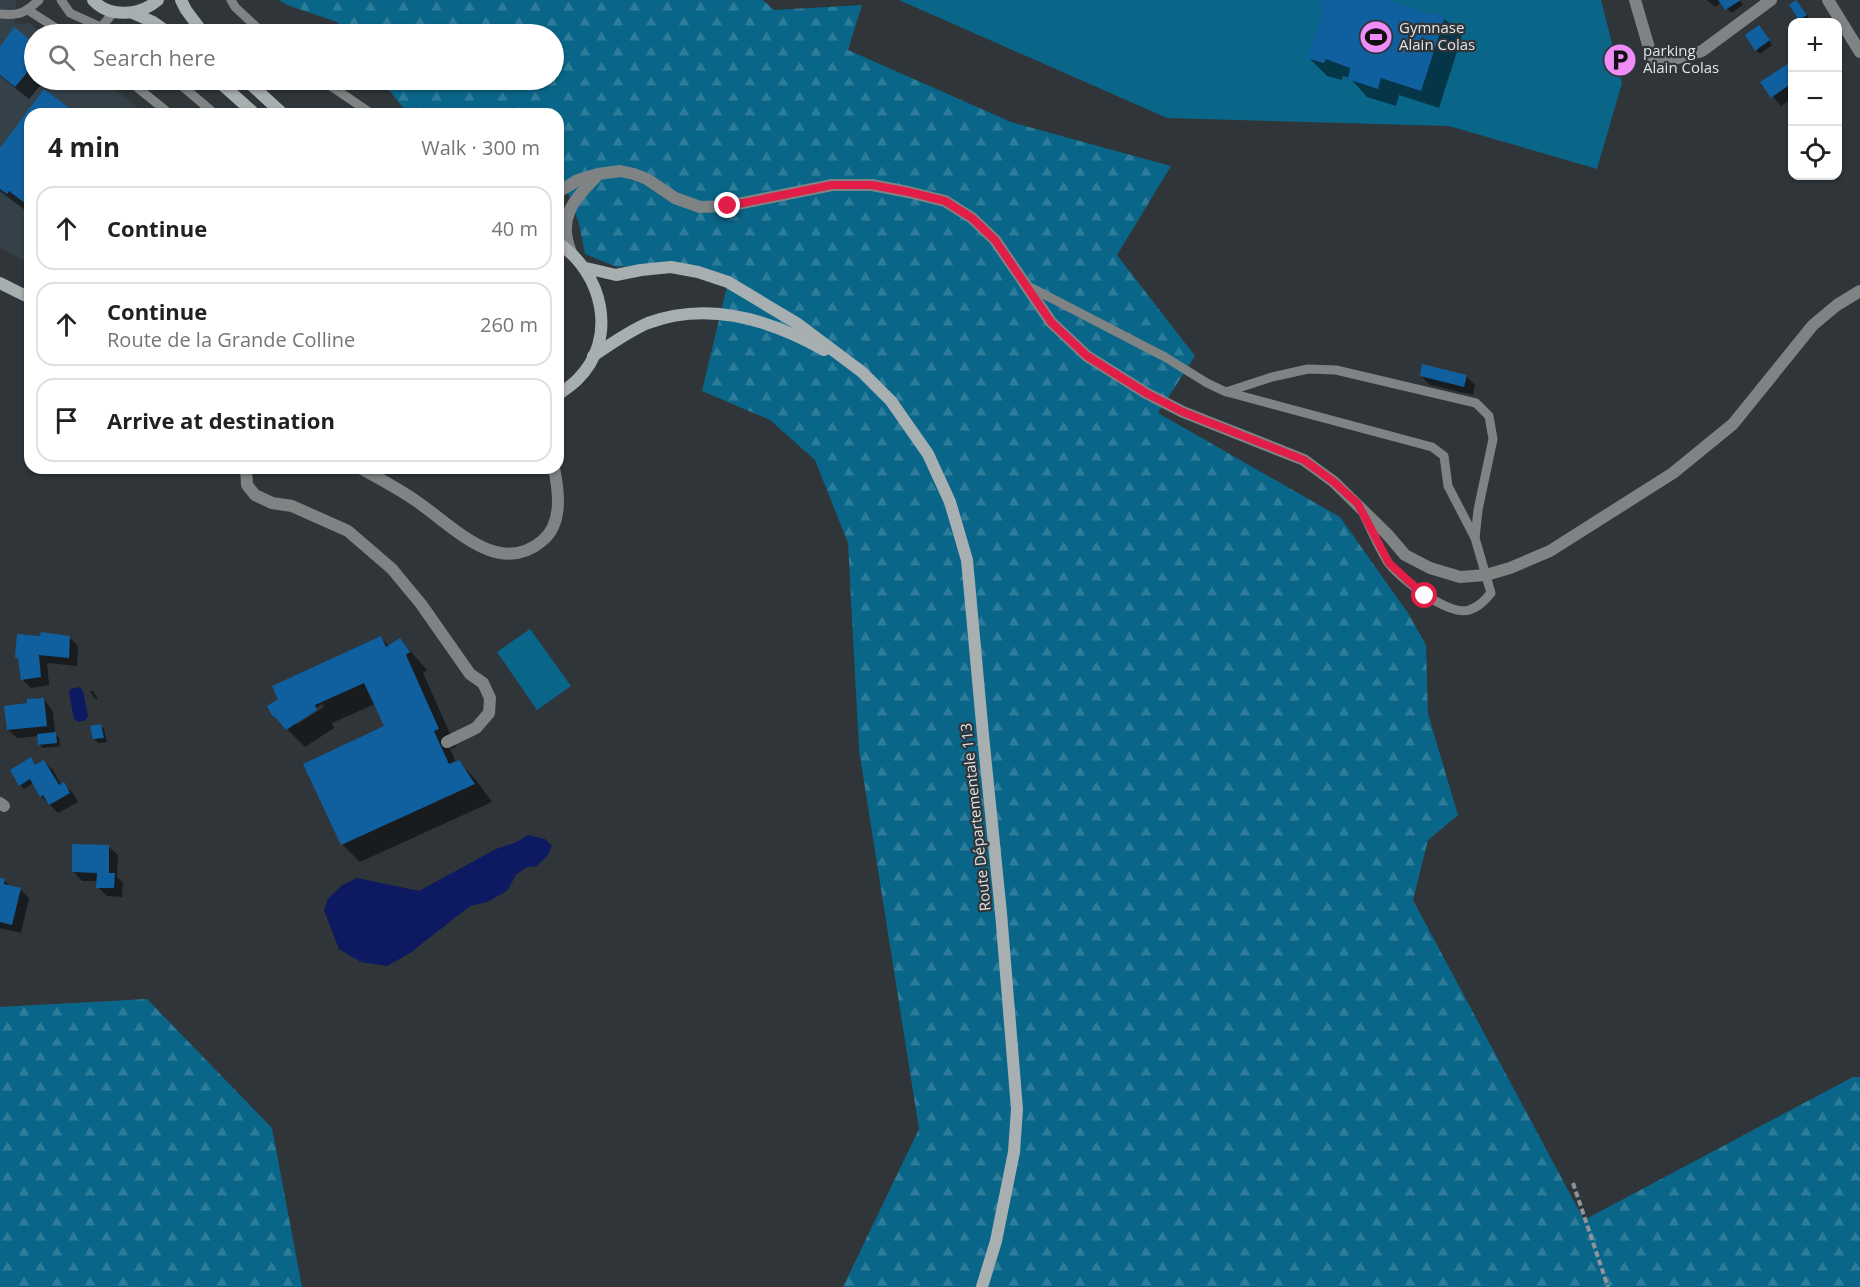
<!DOCTYPE html>
<html lang="en">
<head>
<meta charset="utf-8">
<style>
  body { margin:0; font-family:"Open Sans",sans-serif; background:#f6f6f6; color:#202124 }
  .controls { position:absolute; right:18px; top:18px; display:grid; overflow:hidden; border-radius:12px; box-shadow:0 2px 4px #0004 }
  .controls button { width:54px; height:54px; display:grid; place-items:center; padding:0; border:0; border-bottom:2px solid #e0e0e0; background:#fff; color:#202124; font:30px sans-serif }
  .stop { position:absolute; width:18px; height:18px; margin:-14px; border:4px solid #e11d48; border-radius:50%; background:#fff }
  .stop.end { background:#e11d48; border-color:#fff; box-shadow:0 2px 6px #0008 }
  .list { margin:0; padding:0; list-style:none }
  h2 { display:flex; justify-content:space-between; align-items:center; height:78px; margin:0; padding:0 24px; font-size:26px }
  h2 small { font-size:20px; font-weight:400; color:#757577 }
  .list li { display:grid; grid-template-columns:39px 1fr auto; gap:18px; align-items:center; box-sizing:border-box; height:84px; margin:0 12px 12px; padding:0 12px; border:2px solid #e0e0e0; border-radius:18px }
  .list b { display:block; font-size:22px; white-space:nowrap }
  .list p { margin:0; font-size:20px; white-space:nowrap; color:#757577 }
  .list em { font-size:20px; font-style:normal; color:#757577 }
  .icon { flex:none; width:33px; height:33px; fill:none; stroke:currentColor; stroke-width:2; stroke-linecap:round; stroke-linejoin:round }
  .map { position:relative; flex:none; width:1860px; height:1287px; overflow:hidden }
  .search { position:absolute; background:#fff; box-shadow:0 2px 4px #0004; left:24px; top:24px; width:540px; height:66px; display:flex; align-items:center; gap:15px; box-sizing:border-box; padding:0 21px; border-radius:33px; color:#757577; font-size:22px }
  .panel { position:absolute; background:#fff; box-shadow:0 2px 4px #0004; left:24px; top:108px; width:540px; height:366px; border-radius:18px }
  .map>svg:first-child { display:block }
</style>
</head>
<body>
<div class="map">
<svg width="1860" height="1287" viewBox="0 0 1860 1287">
  <defs>
    <pattern id="forest-firs" width="22" height="20" patternUnits="userSpaceOnUse" patternTransform="scale(1.5)"><rect width="22" height="20" fill="#0a6688"/><path d="M5 1l3.5 6h-7zM16 11l3.5 6h-7z" fill="#2d7c99"/></pattern>
  </defs>
  <rect width="100%" height="100%" fill="#2f3539"/>
  <path fill="#344148" d="M0 0H16L15 24 29 23 41 34H34V80H103L146 114H30V264L0 248Z"/>
  <g fill="url(#forest-firs)">
    <path d="M279 0H763L774 10 862 5 848 50 1011 122 1171 166 1117 255 1195 356 1158 413 1340 517 1408 613 1426 645 1428 714 1458 815 1428 840 1413 900 1584 1220 1853 1077H1860V1287H843L919 1129 859 750 848 543 815 460 770 420 702 391 729 278 680 263 617 267 585 254 579 224 558 165V114H408L381 80H554V34H346L337 22 287 5Z"/>
    <path d="M147 999 272 1128 302 1287H0V1007Z"/>
  </g>
  <g fill="#0a6688">
    <path d="M899 0H1601L1622 83 1597 169 1449 126 1167 118Z"/>
    <path d="M530 629 571 686 537 710 497 652Z"/>
  </g>
  <g fill="#0d1960">
    <path d="M80 687 83 691 88 716 86 720 79 722 74 719 69 693 71 689Z"/>
    <path d="M528 835 545 839 552 846 548 855 537 866 527 867 516 875 507 891 487 902 470 906 410 953 387 966 361 962 339 949 324 910 328 899 341 886 357 878 419 891 496 849 517 842Z"/>
  </g>
  <g fill="#0007" fill-rule="evenodd">
    <path d="M1328 0H1382L1433 16 1444 18 1462 36 1439 108 1399 95 1396 106 1367 97 1350 78 1343 76 1342 80 1327 76 1309 58 1325 8 1322 5Z"/>
    <path d="M1707 0H1740L1743 5 1731 13 1722 2 1715 7Z"/>
    <path d="M1797 2 1810 19 1805 22 1791 5Z"/>
    <path d="M14 30 34 45V80H45L29 99 0 76V49Z"/>
    <path d="M1763 31 1772 45 1760 54 1756 50Z"/>
    <path d="M1838 51 1843 60 1838 64Z"/>
    <path d="M1792 62V98L1781 106 1762 83Z"/>
    <path d="M45 91 74 114H30V210L28 208 26 211 0 191V150Z"/>
    <path d="M1421 376H1466L1475 385 1473 395 1430 385Z"/>
    <path d="M69 637 78 646 77 666 47 663 49 685 31 688 23 680 17 652Z"/>
    <path d="M381 638 390 647 400 640 427 670 423 673 456 747 450 749 456 762 458 761 476 780 492 802 360 862 342 844 386 727 375 704 332 723 334 728 305 747 287 729ZM322 704 324 707 297 724V721Z"/>
    <path d="M90 691H93L98 699H95Z"/>
    <path d="M44 699 53 712 55 733 59 737 60 746 43 748 39 744V736L17 738 8 730 31 705Z"/>
    <path d="M100 725 104 729 107 742 98 743 94 738Z"/>
    <path d="M31 759 36 766 44 762 53 770 61 785 63 784 72 792 78 802 58 813 41 796 34 783 24 789 20 785Z"/>
    <path d="M109 847 118 855 117 877 123 883 122 897 107 896 98 887V881H82L74 872Z"/>
    <path d="M0 879 4 880 11 887 20 889 29 898 21 933 0 928Z"/>
  </g>
  <g fill="#105f9f">
    <path d="M1322 0H1387L1432 15 1433 12 1445 17 1421 91 1381 78 1378 89 1348 79 1350 68 1326 59 1324 63 1307 58 1324 7 1320 6Z"/>
    <path d="M1718 0H1741L1725 10Z"/>
    <path d="M1796 0 1807 15 1799 20 1789 5Z"/>
    <path d="M1759 25 1770 40 1755 51 1745 35Z"/>
    <path d="M14 27 34 43V64L15 87 0 75V47Z"/>
    <path d="M1792 61V83L1771 98 1760 82Z"/>
    <path d="M44 89 71 109 70 111 73 114H30V163L27 167 30 170V207L9 191 7 194 0 189V148Z"/>
    <path d="M1422 364 1467 375 1464 387 1420 376Z"/>
    <path d="M41 632 70 636 69 658 39 655 41 677 21 680 18 658H15L17 634 40 636Z"/>
    <path d="M381 636 386 647 400 638 410 652 406 655 439 729 434 731 449 764 459 760 475 784 341 845 303 764 384 726 364 683 315 705 317 710 286 730 274 716 273 717 267 706 278 699 272 686Z"/>
    <path d="M44 698 47 726 7 730 4 706 27 703V699Z"/>
    <path d="M101 724 104 738 93 739 90 726Z"/>
    <path d="M56 732 57 743 38 745 37 734Z"/>
    <path d="M31 757 35 765 44 760 59 785 64 782 70 793 49 805 43 795 40 797 30 779 19 786 10 770Z"/>
    <path d="M72 844 109 845V873H115L114 888H96L97 873 72 872Z"/>
    <path d="M0 878 5 879 4 884 21 888 12 925 0 922Z"/>
  </g>
  <g fill="none" stroke-linecap="round" stroke-linejoin="round">
    <path stroke="#8f9498" stroke-width="4" stroke-dasharray="6 3" stroke-linecap="butt" d="M1573 1183 1608 1287"/>
    <g stroke="#7f8384" stroke-width="9">
      <path d="M61 0 70 13 116 34"/>
      <path d="M231 0 235 7 264 34"/>
      <path d="M28 10 65 34"/>
      <path d="M0 14C19 16 25 13 39 0"/>
      <path d="M95 34 114 12"/>
      <path d="M128 80 170 114"/>
      <path d="M175 80 215 114"/>
      <path d="M322 80 372 114"/>
      <path d="M1026 285 1165 357 1207 383 1226 392 1272 377 1308 369 1336 370 1476 403 1489 416 1493 439 1478 510 1475 538 1491 593C1485 600 1479 607 1469 610 1448 616 1398 578 1387 561 1378 546 1371 530 1364 515"/>
      <path d="M1227 392 1432 447 1444 456 1448 486 1475 538"/>
    </g>
    <g stroke="#7f8384" stroke-width="12">
      <path d="M1635 0 1654 65 1702 51 1771 0"/>
      <path d="M1828 0 1860 52"/>
      <path d="M558 192 578 180 598 174 620 171 634 174 647 179 675 198 700 207 728 206 832 185H872L908 192 945 201 972 218 995 240 1051 322 1087 356 1146 393 1183 412 1304 460 1334 482 1387 534 1405 555 1430 568 1460 577 1486 575 1510 568 1550 551 1673 473 1733 424 1813 325 1837 305 1860 291"/>
      <path d="M571 252C557 219 573 200 596 177"/>
      <path d="M246 468 247 485 255 495 272 503 292 506 348 531 392 569 421 604 470 674 483 683 490 698 489 713 476 728 447 742"/>
      <path d="M360 468C380 479 401 490 419 503 455 528 499 577 542 541 563 524 559 492 554 468"/>
      <path d="M0 803 4 806"/>
    </g>
    <g stroke="#a8afb0" stroke-width="12">
      <path d="M93 0C110 19 141 15 158 0"/>
      <path d="M181 0 186 10 204 34"/>
      <path d="M133 13 153 22 170 34"/>
      <path d="M217 80 255 114"/>
      <path d="M246 80 283 114"/>
      <path d="M558 243C603 273 619 339 577 380 571 386 564 390 558 395"/>
      <path d="M586 268 616 275 641 270 671 267 698 272 728 282 798 324 862 372 891 401 928 454 950 502 967 560 983 735 1001 913 1017 1109 1014 1152 996 1241 982 1287"/>
      <path d="M0 283 30 298"/>
      <path d="M593 356C611 344 629 331 648 323 708 301 771 320 824 350"/>
    </g>
  </g>
  <g fill="none" stroke-linecap="round" stroke-linejoin="round">
    <path stroke="#e11d48" stroke-width="8" d="M728 206 832 185H872L909 192 945 201 972 218 995 240 1051 322 1087 356 1146 393 1183 412 1304 460 1334 482 1358 504 1389 563 1425 596"/>
  </g>
  <defs>
    <symbol id="stadium-disc" viewBox="-11 -11 22 22"><circle r="9.5" fill="#ee8cf8" stroke="#2f3539"/><path d="M0-5a6.5 5 0 1 0 0 10a6.5 5 0 1 0 0-10ZM-3.5-1.8h7v3.6h-7Z" fill="#111"/></symbol>
    <symbol id="parking-disc" viewBox="-11 -11 22 22"><circle r="9.5" fill="#ee8cf8" stroke="#2f3539"/><path d="M-3.5-5.5H1a3.5 3.5 0 0 1 0 7H-1V5.5H-3.5ZM-1-3.4V-.6H.8a1.4 1.4 0 0 0 0-2.8Z" fill="#111"/></symbol>
  </defs>
  <g fill-rule="evenodd">
    <use href="#stadium-disc" x="1357" y="18" width="38" height="38"/>
    <use href="#parking-disc" x="1601" y="41" width="38" height="38"/>
  </g>
  <g text-anchor="middle" stroke-width="4.5" stroke-linejoin="round" paint-order="stroke">
    <g font-size="15" fill="#e0e4e7" stroke="#2f3539" text-anchor="start">
      <text x="1399" y="33">Gymnase<tspan x="1399" dy="17">Alain Colas</tspan></text>
      <text x="1643" y="56">parking<tspan x="1643" dy="17">Alain Colas</tspan></text>
    </g>
    <g font-size="15" fill="#e0e4e7" stroke="#2f3539">
      <text transform="translate(976 817) rotate(-96)" y="5">Route Départementale 113</text>
    </g>
  </g>
</svg>
<div class="controls">
<button>+</button>
<button>−</button>
<button><svg class="icon" aria-label="locate" viewBox="0 0 24 24"><circle cx="12" cy="12" r="6"/><path d="M12 2v4M12 18v4M2 12h4M18 12h4"/></svg></button>
</div>
<div class="stop" style="left:1425px;top:596px"></div>
<div class="stop end" style="left:728px;top:206px"></div>
<div class="search"><svg class="icon" aria-label="search" viewBox="0 0 24 24"><circle cx="10" cy="10" r="6"/><path d="M15 15l6 6"/></svg>Search here</div>
<section class="panel">
<h2>4 min<small>Walk · 300 m</small></h2>
<ul class="list">
<li><svg class="icon" aria-label="ahead" viewBox="0 0 24 24"><path d="M12 20V5M6 11l6-6 6 6"/></svg><div><b>Continue</b></div><em>40 m</em></li>
<li><svg class="icon" aria-label="ahead" viewBox="0 0 24 24"><path d="M12 20V5M6 11l6-6 6 6"/></svg><div><b>Continue</b><p>Route de la Grande Colline</p></div><em>260 m</em></li>
<li><svg class="icon" aria-label="arrive" viewBox="0 0 24 24"><path d="M6 21V4h12l-3 4 3 4H6"/></svg><div><b>Arrive at destination</b></div></li>
</ul>
</section>
</div>
</body>
</html>
